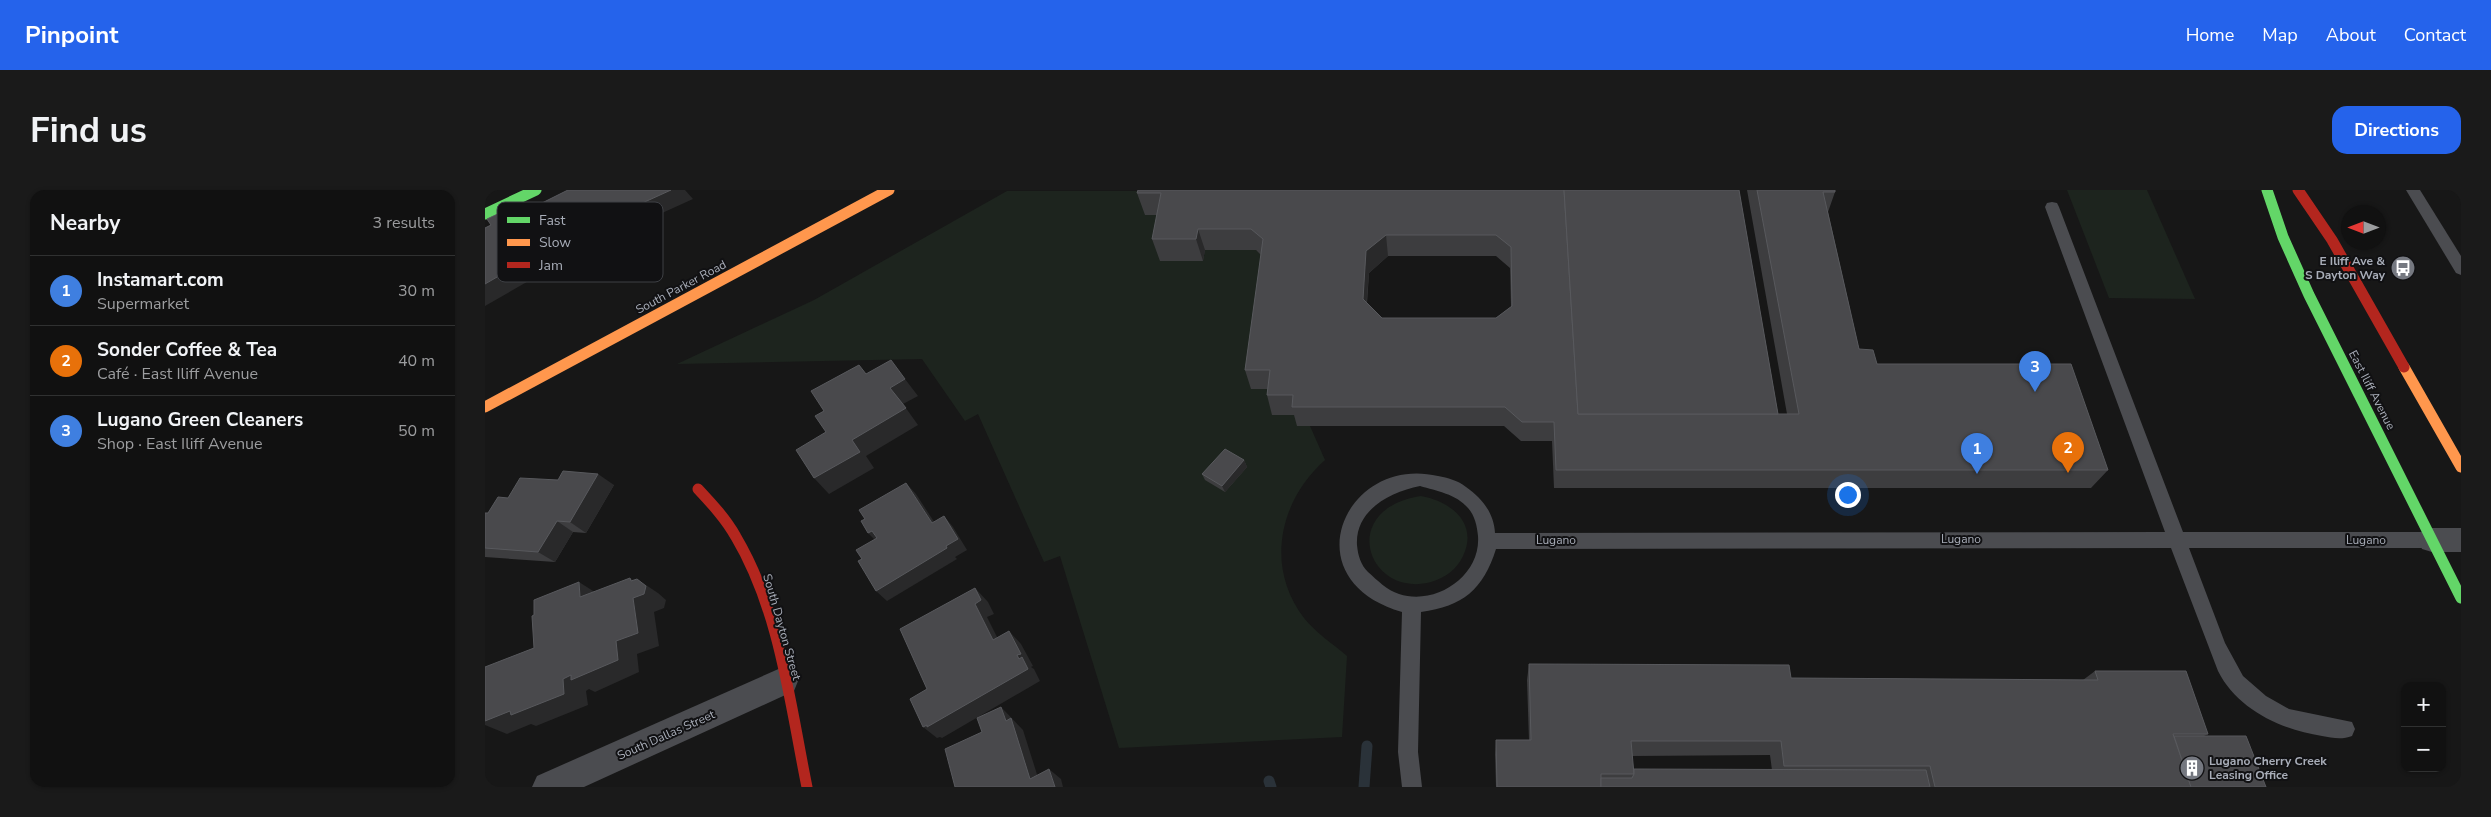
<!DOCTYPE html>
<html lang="en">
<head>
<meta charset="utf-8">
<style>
  body { margin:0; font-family:"Nunito Sans",sans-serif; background:#1a1a1a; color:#f1f3f6 }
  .controls { position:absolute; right:15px; bottom:15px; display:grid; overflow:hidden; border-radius:10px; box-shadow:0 1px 4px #0004 }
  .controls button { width:45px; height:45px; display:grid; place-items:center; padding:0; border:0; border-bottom:1px solid #303131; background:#111; color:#f1f3f6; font:25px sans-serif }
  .compass { position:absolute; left:1856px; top:15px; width:45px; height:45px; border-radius:50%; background:#111; box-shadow:0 1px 4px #0004; rotate:270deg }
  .you { position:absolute; left:1362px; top:304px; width:18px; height:18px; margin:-12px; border:4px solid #fff; border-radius:50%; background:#1a73e8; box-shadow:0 0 0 8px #1a73e833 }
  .badge { display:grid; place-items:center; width:32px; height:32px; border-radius:50%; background:#2563eb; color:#fff; font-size:16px; font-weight:700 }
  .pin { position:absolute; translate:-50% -41px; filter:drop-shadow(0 1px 2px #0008) }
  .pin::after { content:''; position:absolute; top:26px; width:18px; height:15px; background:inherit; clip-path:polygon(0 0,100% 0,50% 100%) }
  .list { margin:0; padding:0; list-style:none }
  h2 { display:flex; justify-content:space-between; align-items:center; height:65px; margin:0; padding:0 20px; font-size:21px }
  h2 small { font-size:16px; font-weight:400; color:#9c9d9f }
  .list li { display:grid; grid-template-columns:32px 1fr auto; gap:15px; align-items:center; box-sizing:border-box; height:70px; padding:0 20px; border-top:1px solid #303131 }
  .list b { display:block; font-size:19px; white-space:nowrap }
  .list p { margin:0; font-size:16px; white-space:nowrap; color:#9c9d9f }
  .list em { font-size:16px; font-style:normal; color:#9c9d9f }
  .map { position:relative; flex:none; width:1976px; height:597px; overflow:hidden; border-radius:15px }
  header { display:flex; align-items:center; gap:30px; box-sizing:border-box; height:70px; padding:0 25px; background:#2563eb; color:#fff }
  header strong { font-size:24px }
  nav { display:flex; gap:28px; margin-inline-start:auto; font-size:18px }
  .intro { display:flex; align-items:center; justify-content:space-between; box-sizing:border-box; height:120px; padding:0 30px }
  h1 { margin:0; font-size:35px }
  .button { padding:12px 22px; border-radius:15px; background:#2563eb; color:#fff; font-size:18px; font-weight:700 }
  main { display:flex; gap:30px; padding:0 30px }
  aside { flex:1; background:#111; border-radius:15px; box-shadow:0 1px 4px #0004 }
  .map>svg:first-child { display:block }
</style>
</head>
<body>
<header>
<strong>Pinpoint</strong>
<nav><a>Home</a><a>Map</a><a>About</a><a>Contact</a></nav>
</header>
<div class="intro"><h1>Find us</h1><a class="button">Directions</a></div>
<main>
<aside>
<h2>Nearby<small>3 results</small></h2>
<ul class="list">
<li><span class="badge" style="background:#3f7fe0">1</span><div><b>Instamart.com</b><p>Supermarket</p></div><em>30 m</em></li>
<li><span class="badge" style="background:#e8710a">2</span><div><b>Sonder Coffee &amp; Tea</b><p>Café · East Iliff Avenue</p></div><em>40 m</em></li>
<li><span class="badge" style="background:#3f7fe0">3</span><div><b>Lugano Green Cleaners</b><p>Shop · East Iliff Avenue</p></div><em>50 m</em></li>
</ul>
</aside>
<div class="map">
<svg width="1976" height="597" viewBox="0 0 1976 597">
  <rect width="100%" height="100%" fill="#171717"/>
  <g fill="#1d241e">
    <path d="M1582 0H1662L1710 109 1624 108Z"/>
    <path d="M522 1H665L718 71 720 60H771L783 71 790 199 813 225 812 236H825L840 270C794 311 780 377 819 428 831 443 848 454 862 466L857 547 634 558 575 366 559 372 493 224 480 231 437 169 192 174 329 110Z"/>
    <path d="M936 306C965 311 994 333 978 366 972 379 960 388 946 392 883 409 851 319 936 306Z"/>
  </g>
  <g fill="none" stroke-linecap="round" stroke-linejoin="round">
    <g stroke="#2a3239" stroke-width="11">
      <path d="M784 591 786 597"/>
      <path d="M879 597 882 556"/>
    </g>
    <g fill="#4b4c50" fill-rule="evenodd">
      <path d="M1921 0H1935L1976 66V85L1971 83Z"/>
      <path d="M1567 12 1572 13 1574 17 1698 342H1947L1953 344 1956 350 1953 356 1947 358H1704L1740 453 1758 486 1781 506 1804 519 1867 532 1870 539 1867 546C1857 550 1847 548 1837 546 1796 540 1752 519 1733 481L1686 358 1011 359C998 400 978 416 936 422L933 562 937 597H917L913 562 917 422C805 390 860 264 953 286 963 288 972 290 981 297 997 308 1009 323 1010 343L1680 342 1560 17 1562 13ZM935 296C952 301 971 304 983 318 990 326 992 336 993 346 996 386 951 416 914 404 902 400 893 391 883 382 876 375 873 366 872 355 870 320 905 302 935 296Z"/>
    </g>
    <g fill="#4b4c50" fill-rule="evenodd">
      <path d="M1947 338H1976V362H1947L1937 359 1933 350 1937 341Z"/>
      <path d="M298 477 309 481 313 491 309 501 99 597H47L52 586Z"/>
    </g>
    <g stroke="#63d668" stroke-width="11">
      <path d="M1782 0 1798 47 1824 105 1976 408"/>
      <path d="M0 24 51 0"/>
    </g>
    <g stroke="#ff974d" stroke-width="11">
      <path d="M1919 177 1976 277"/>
      <path d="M0 217 404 0"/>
    </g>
    <g stroke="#b3261e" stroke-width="11">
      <path d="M1813 0 1847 50 1919 177"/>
      <path d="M213 299C227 314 241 329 251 347 295 421 305 514 322 597"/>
    </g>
  </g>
  <g fill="#3d3d3f" fill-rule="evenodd">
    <path d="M1254 0 1293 224H1302L1262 0H1350V2L1343 22 1374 159 1392 174 1623 280 1606 298H1069L1067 251H1036L1019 236H812L809 225H787L782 205V199H766L760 180 776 65 771 60H720L718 71H675L667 49 672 25H660L652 3ZM903 66H1011L1025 78 1026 117 1011 128H897L882 113 884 83Z"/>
    <path d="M759 270 762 277 740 302 720 290 717 284Z"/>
    <path d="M129 295 101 343 88 342 70 372 0 367V323H3L23 308Z"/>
    <path d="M1044 474 1306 488 1598 490 1610 481 1723 544 1719 546 1781 597H1011L1010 564 1011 550H1044L1042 490ZM1285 565 1287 580 1148 579 1147 566Z"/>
  </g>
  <g fill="#29292a">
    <path d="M186 0H200L208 9 155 33 156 35 125 52 121 48 79 69 82 73 49 91 47 89 0 116V94L65 56 108 34Z"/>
    <path d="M713 39 720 60 718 71 711 49Z"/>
    <path d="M901 45 903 66 884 83 880 130 878 109 881 61Z"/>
    <path d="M420 189 433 206 418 214 433 235 381 266 389 278 344 304 329 288 367 250 405 198Z"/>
    <path d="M759 270 762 277 740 302 737 296Z"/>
    <path d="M113 284 129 295 101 343 85 332Z"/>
    <path d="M421 293 431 304 457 344 447 333Z"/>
    <path d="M459 326 468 337 482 360 470 367 472 369 402 411 391 401 461 356Z"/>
    <path d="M72 331 88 342 70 372 53 362Z"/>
    <path d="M387 341 398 352 394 354 383 343Z"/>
    <path d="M145 388 160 398 152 389 173 403 181 410 179 418 169 422 174 456 152 464 154 482 110 502 104 499 101 501 103 515 51 536 46 534 22 544 0 535V531L78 489 86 485 131 451 146 391Z"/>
    <path d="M94 392 116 406 95 407Z"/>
    <path d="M490 398 503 412 509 424 502 427 520 463 508 450 490 414Z"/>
    <path d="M524 441 536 454 548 476 546 477 549 479 555 491 457 548 455 547 452 548 438 537 534 469 532 465Z"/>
    <path d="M516 517 538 540 556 597 545 589 521 531Z"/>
    <path d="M564 579 576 589 578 597H570Z"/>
  </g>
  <g fill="#49494c" stroke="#58595d" fill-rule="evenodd">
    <path d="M83 0H186L142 20 144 22 112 38 108 34 65 56 68 60 34 77 33 75 0 94V38L6 35 2 29 36 13 41 21Z"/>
    <path d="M653 0H1079L1093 224H1314L1272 0H1350V2H1338L1374 159 1388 160 1392 174H1586L1623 280H1071L1069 232H1037L1020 217H807L808 205H782L785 180H760L778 49 766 39H713L711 49H667L676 3H652ZM901 45H1011L1026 57 1027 116 1011 128H897L878 109 881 61Z"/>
    <path d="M1079 0H1254L1293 224H1093Z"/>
    <path d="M406 170 420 189 405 198 421 218 367 250 375 262 329 288 311 260 341 242 330 226 339 221 326 201 374 175 381 184Z"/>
    <path d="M740 259 759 270 737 296 717 284Z"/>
    <path d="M78 281 113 284 85 332 72 331 53 362 0 358V323H3L13 307 23 308 35 288 73 290Z"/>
    <path d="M421 293 447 333 459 326 473 349 461 356 462 358 391 401 373 371 377 369 371 360 392 348 387 341 383 343 376 331 380 329 374 320Z"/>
    <path d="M145 388 146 391 152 389 161 396 159 404 148 408 153 443 131 451 133 470 86 490V485L78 489 79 504 26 525 25 521 0 531V477L49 458 47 426 49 425V410L94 392 95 407Z"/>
    <path d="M490 398 496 410 490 414 508 450 524 441 536 464 532 465 534 469 537 467 543 479 442 537V535L438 537 425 509 442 499 415 439Z"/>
    <path d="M1044 474 1304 475 1306 488 1613 490 1610 481H1701L1723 544H1688L1706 597H1450L1445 576H1299L1296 551H1146L1149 584H1116V597H1012L1011 550H1046Z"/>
    <path d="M516 517 521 531 526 528 545 589 564 579 570 597H470L460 559 497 542 492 528Z"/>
    <path d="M1689 546H1761L1781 597H1706Z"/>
    <path d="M1149 579 1441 580 1445 597H1116V588H1147L1149 584Z"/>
  </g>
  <defs>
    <symbol id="bus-disc" viewBox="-11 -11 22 22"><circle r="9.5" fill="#757880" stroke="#111113"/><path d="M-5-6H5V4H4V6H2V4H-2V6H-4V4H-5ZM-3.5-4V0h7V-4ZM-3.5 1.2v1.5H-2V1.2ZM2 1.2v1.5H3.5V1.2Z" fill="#fff"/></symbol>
    <symbol id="building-disc" viewBox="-11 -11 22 22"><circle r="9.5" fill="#757880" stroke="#111113"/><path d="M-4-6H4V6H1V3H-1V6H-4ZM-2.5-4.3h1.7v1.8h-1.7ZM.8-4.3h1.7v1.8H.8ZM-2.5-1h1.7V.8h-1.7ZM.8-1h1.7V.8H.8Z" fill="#fff"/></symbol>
  </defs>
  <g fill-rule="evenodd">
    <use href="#bus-disc" x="1904" y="64" width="28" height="28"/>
    <use href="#building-disc" x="1693" y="564" width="28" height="28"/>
  </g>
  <g text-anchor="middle" stroke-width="4" stroke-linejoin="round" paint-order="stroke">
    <g font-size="12" font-weight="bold" fill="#a8adb8" stroke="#111113" text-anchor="end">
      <text x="1900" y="75">E Iliff Ave &amp;<tspan x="1900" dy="14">S Dayton Way</tspan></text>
      <text x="1724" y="575" text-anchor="start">Lugano Cherry Creek<tspan x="1724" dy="14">Leasing Office</tspan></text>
    </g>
    <g font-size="12" fill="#a8adb8" stroke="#111113">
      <text transform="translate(196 97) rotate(-28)" y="4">South Parker Road</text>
      <text transform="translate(1887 200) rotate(63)" y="4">East Iliff Avenue</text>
      <text x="1476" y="353">Lugano</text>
      <text x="1071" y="354">Lugano</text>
      <text x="1881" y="354">Lugano</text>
      <text transform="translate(297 437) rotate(74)" y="4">South Dayton Street</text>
      <text transform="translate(181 545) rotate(-24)" y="4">South Dallas Street</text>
    </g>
  </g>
  <rect x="12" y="12" width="166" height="80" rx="8" fill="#111113" stroke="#3e4045" stroke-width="1"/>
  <rect x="22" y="27" width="23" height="6" fill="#63d668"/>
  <rect x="22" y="49" width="23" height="7" fill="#ff974d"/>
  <rect x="22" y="72" width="23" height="6" fill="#b3261e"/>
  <g font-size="14" fill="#a8adb8">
    <text x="54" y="35">Fast</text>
    <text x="54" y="57">Slow</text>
    <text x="54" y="80">Jam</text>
  </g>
</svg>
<div class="controls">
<button>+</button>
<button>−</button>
</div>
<svg class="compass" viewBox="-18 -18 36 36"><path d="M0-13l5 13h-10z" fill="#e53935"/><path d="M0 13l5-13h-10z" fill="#9c9d9f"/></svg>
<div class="you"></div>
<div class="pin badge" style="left:1492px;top:284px;background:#3f7fe0">1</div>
<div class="pin badge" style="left:1583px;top:283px;background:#e8710a">2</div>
<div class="pin badge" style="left:1550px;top:202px;background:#3f7fe0">3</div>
</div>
</main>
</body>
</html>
